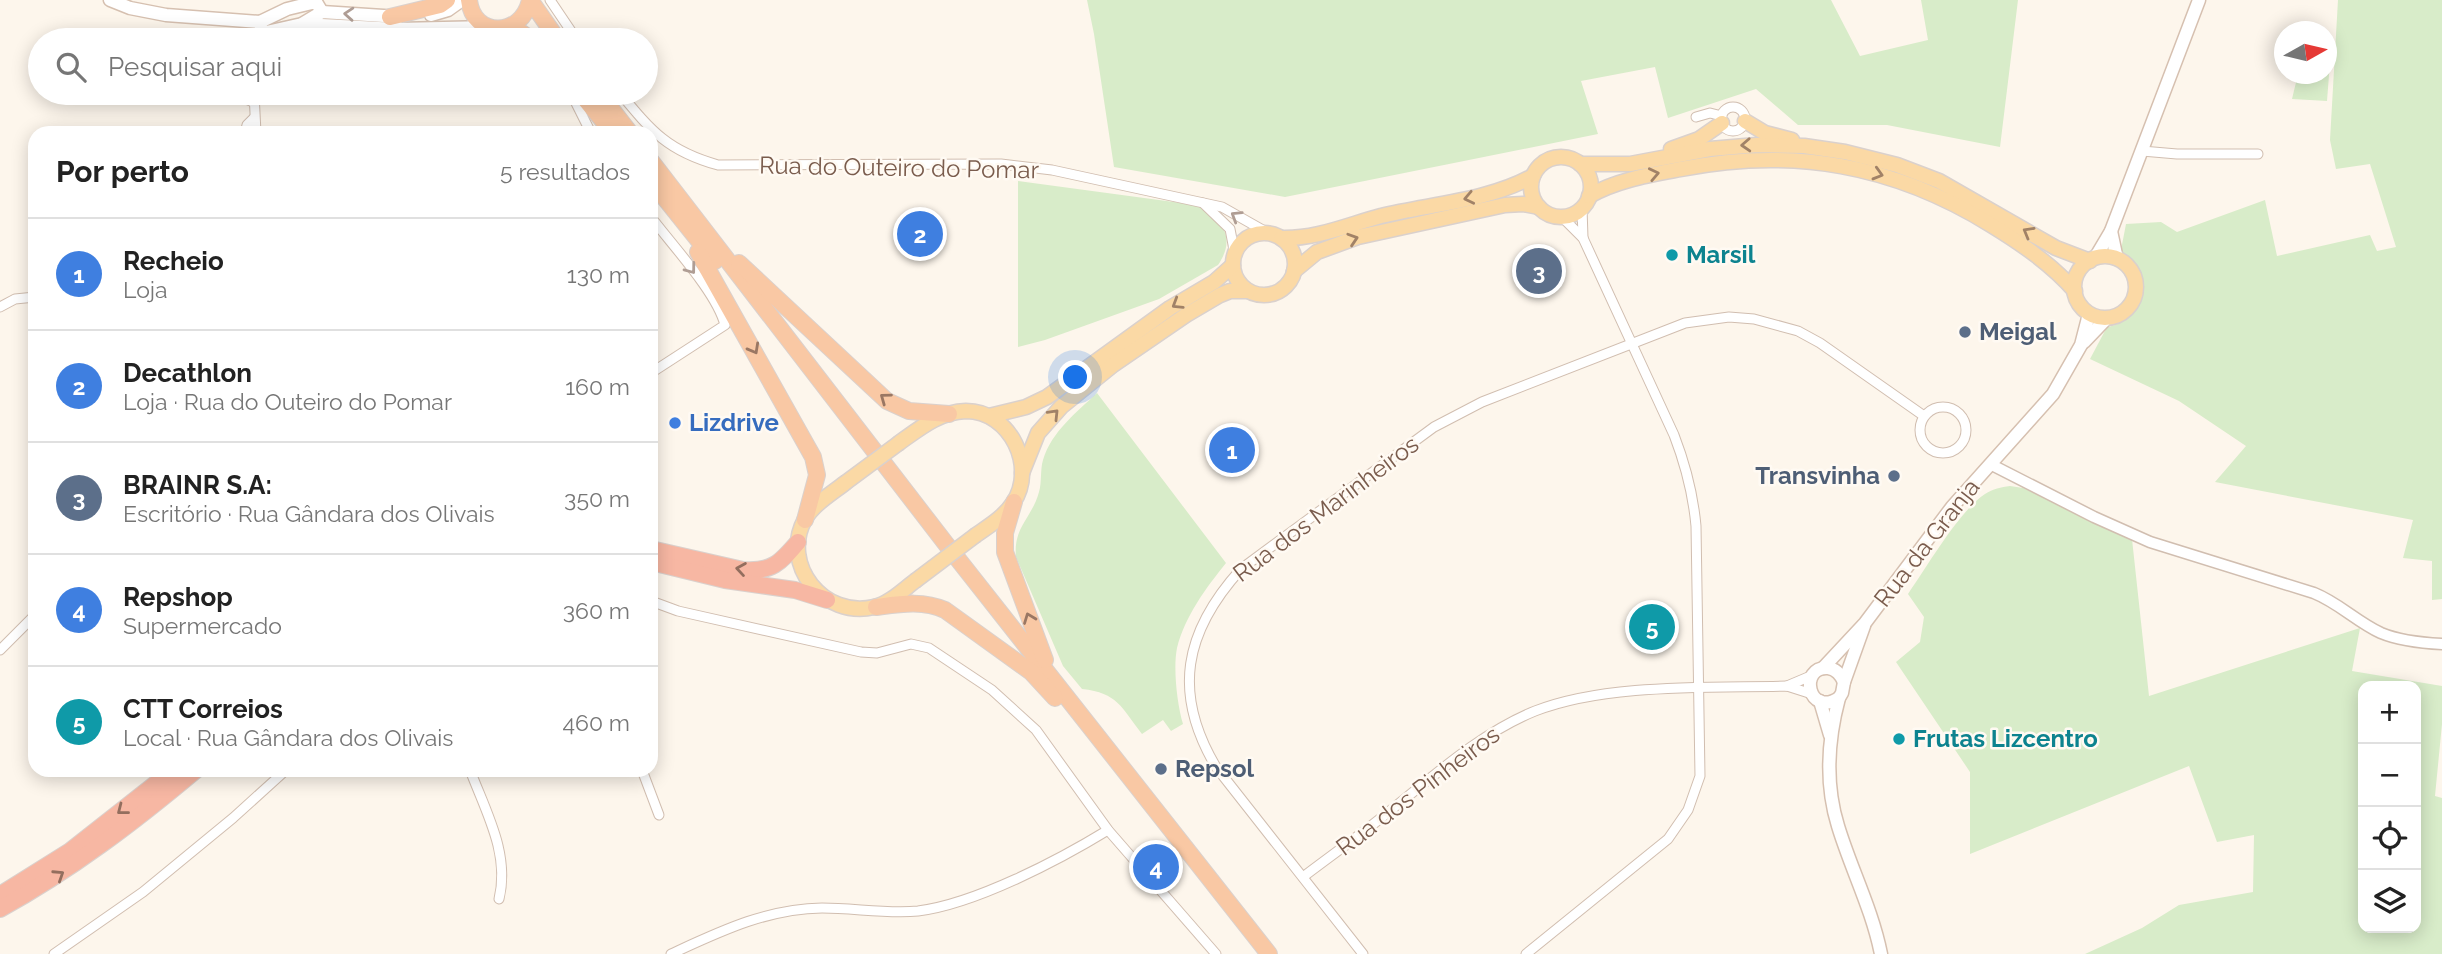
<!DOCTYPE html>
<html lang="pt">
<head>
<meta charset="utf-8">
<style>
  body { margin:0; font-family:Raleway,sans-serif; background:#f2f2f2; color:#222 }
  .controls { position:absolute; right:21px; bottom:21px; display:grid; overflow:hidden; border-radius:14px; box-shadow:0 4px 18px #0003 }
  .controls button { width:63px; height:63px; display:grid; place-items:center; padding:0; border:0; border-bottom:2px solid #e0e0e0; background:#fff; color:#222; font:35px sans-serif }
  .compass { position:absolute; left:2274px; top:21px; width:63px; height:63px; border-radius:50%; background:#fff; box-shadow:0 4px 18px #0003; rotate:82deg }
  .you { position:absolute; left:1076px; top:378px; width:24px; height:24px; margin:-18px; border:5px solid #fff; border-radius:50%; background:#1a73e8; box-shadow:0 0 0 10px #1a73e833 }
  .badge { display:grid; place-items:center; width:46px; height:46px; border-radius:50%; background:#e76f51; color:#fff; font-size:23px; font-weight:700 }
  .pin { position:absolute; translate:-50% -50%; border:4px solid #fff; box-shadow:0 2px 7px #0006 }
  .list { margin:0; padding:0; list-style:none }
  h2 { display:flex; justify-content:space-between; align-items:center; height:91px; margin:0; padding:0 28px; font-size:30px }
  h2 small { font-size:23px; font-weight:400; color:#767676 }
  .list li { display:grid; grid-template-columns:46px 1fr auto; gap:21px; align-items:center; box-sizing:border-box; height:112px; padding:0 28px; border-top:2px solid #e0e0e0 }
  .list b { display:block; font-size:26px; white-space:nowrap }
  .list p { margin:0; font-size:23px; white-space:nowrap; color:#767676 }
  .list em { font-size:23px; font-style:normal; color:#767676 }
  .icon { flex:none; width:38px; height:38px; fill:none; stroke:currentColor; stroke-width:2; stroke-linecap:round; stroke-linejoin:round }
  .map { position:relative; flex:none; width:2442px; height:954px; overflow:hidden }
  .search { position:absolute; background:#fff; box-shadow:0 4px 18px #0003; left:28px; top:28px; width:630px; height:77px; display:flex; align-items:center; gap:18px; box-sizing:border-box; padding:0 24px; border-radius:38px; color:#767676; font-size:26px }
  .panel { position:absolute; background:#fff; box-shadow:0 4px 18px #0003; left:28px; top:126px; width:630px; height:651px; border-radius:21px }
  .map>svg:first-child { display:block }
</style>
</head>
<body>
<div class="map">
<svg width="2442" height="954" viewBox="0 0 2442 954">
  <rect width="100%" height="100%" fill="#fdf6ec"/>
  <g fill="#d8ecc9" fill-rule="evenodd">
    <path d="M1087 0H1831L1860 56 1928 40 1921 0H2018L2000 147 1887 125H1798L1756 89 1668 118 1655 67 1581 81 1598 134 1285 197 1114 167 1094 34Z"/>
    <path d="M2338 0H2442V599L2432 600V561L2403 558 2413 520 2215 482 2246 446 2179 401 2090 359 2107 327C2135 322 2153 296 2136 269 2133 263 2125 259 2120 255L2126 224 2161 222 2177 232 2265 200 2277 256 2370 235 2377 251 2396 247 2370 164 2336 169 2330 140Z"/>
    <path d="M2327 62H2330L2327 101 2292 99 2298 74H2326Z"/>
    <path d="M1018 181 1196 205C1222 219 1237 237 1218 265L1159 299 1045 340 1018 347Z"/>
    <path d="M1097 393 1226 563C1206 588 1185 616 1177 648 1173 668 1177 704 1183 724L1171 731 1163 720 1142 734C1121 707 1118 693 1082 689L1063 666 1016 557C1013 527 1032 518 1039 492 1042 482 1040 470 1043 460 1052 431 1076 413 1097 393Z"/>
    <path d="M2010 486 2023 488 2132 539 2149 696 2360 628 2352 671 2442 686V724L2435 796 2442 798V954H2085L2142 928 2179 905 2253 892 2254 835 2217 842 2189 766 1970 854V772L1896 662 1920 642 1924 617 1908 594C1926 568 1960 510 1985 494 1993 489 2001 487 2010 486ZM2363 686H2416V928H2363Z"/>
  </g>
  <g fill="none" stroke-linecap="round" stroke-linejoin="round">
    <defs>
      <g id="minor">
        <path d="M550 0 577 40"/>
        <path d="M231 93 253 102"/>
        <path d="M254 93 256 133"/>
        <path d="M571 93 591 133"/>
        <path d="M620 93C652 132 668 151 718 165L1001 164 1052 170 1222 207 1268 233"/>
        <circle cx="1733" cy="119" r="12"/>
        <path d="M1696 117 1710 113 1722 116"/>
        <path d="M245 133 247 125 254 118"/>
        <path d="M2142 151 2177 154H2258"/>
        <path d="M1203 203 1230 229 1235 255"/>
        <path d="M1582 208 1583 238"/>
        <path d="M651 217C672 245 717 293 725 325L651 373"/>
        <path d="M0 307 15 299 35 297"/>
        <circle cx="1943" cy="430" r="23"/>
        <path d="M651 601 678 611 861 652 877 653 911 644 929 648 992 690 1036 730 1108 830 1216 954"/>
        <path d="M0 650 35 615"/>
        <path d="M1787 686 1813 675"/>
        <path d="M470 770C486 812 510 854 499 899"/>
        <path d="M642 770 659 815"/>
        <path d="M1303 877C1332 855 1363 833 1391 810 1436 774 1481 733 1535 711 1606 683 1711 688 1787 686L1812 694"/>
        <path d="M54 954 143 892 233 818 286 770"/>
        <path d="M671 954C721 931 766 909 822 908 854 908 887 914 918 911 975 904 1059 860 1108 830"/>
        <path d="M1363 954 1216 767C1172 693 1184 632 1241 569L1434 427 1482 402 1685 323 1729 317 1754 319 1798 331 1820 343 1924 416"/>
        <path d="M1526 954 1668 839 1688 810 1700 776 1696 526C1693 493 1686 466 1674 435L1583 238 1562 217"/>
      </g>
      <path id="tertiary" d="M1990 464 2094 517 2150 542 2314 593C2339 603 2357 622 2381 633 2400 641 2422 643 2442 644"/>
      <g id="secondary">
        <path d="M110 0 130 8 166 15 260 22 287 9 316 2 322 12"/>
        <path d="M431 15 448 10 462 0"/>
        <path d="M260 22 262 33 302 24 322 12 399 17"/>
        <path d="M302 24 397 29 490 27"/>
        <path d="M2111 231 2117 259"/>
        <path d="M2095 258 2111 231 2199 0"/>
        <path d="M2084 342 2107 318"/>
        <path d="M1864 626 1844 682 1842 693 1839 698C1828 739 1825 784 1838 826 1851 869 1872 909 1881 954"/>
        <path d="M1823 668 1865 623 1952 507 2053 394 2081 345 2089 314"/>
        <path d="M1839 698C1808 718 1798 666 1828 668 1837 669 1841 675 1844 682"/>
        <path d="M1820 701 1830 735"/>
      </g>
      <g id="primary">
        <path d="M1745 121 1765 133 1792 140"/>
        <path d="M1671 149 1699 139 1722 123"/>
        <circle cx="1561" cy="187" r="30"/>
        <path d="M1580 164H1630L1710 149 1757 145 1804 146 1845 152 1897 165 1939 181 2056 248 2090 261"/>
        <path d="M1589 196C1617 180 1649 175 1681 169 1793 147 1894 165 1991 225 2022 244 2051 264 2075 291"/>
        <circle cx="1264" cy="264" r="31"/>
        <path d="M1281 238C1317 239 1347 225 1381 216 1431 204 1488 201 1533 176"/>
        <circle cx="2105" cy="287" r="31"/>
        <path d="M1294 271 1317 252 1358 237 1505 205 1523 204 1539 207"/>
        <path d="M989 416 1026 407 1047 397 1170 308 1214 282 1233 265"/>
        <path d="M899 443C920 428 939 412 966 411 1011 411 1037 468 1013 503 1004 517 989 526 976 535"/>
        <path d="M1022 473 1038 433 1061 407 1113 365 1186 315 1220 295 1230 291H1248"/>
        <path d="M845 483C831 494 814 504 805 519 780 565 824 619 874 607 889 604 903 590 915 581"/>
      </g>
      <g id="trunk">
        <path d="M469 0C473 38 522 38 530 0"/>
        <path d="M530 0 558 40"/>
        <path d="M390 17 440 5 447 0"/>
        <path d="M512 26 532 40"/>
        <path d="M580 93 613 133"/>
        <path d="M599 93 630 133"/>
        <path d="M651 161 946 544 1269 954"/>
        <path d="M651 181 715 261"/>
        <path d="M698 252 813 457 817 475 805 520"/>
        <path d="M739 263 887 401 909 411 949 414"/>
        <path d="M1014 502 1005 533V552L1045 660"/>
        <path d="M876 607C900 604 923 600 945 610L1031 672 1055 698"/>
      </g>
      <g id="motorway">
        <path d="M651 549 743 570C772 572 780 563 798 542"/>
        <path d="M651 562 725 580 795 590 827 600"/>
        <path d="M0 895 70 851 173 770"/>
        <path d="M0 909C71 870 134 822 196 770"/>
      </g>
    </defs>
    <use href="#minor" stroke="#d1beb0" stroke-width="11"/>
    <use href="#tertiary" stroke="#d1beb0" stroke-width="13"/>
    <use href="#secondary" stroke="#d6c0b0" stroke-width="15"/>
    <use href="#primary" stroke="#dad1cd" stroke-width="17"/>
    <use href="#trunk" stroke="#dad1cd" stroke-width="18"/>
    <use href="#motorway" stroke="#dad1cd" stroke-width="18"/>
    <use href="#minor" stroke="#fff" stroke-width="9"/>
    <use href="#tertiary" stroke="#fff" stroke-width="10"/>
    <use href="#secondary" stroke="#fff" stroke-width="12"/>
    <use href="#primary" stroke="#fbd9a5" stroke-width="14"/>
    <use href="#trunk" stroke="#f9c8a4" stroke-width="16"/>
    <use href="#motorway" stroke="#f7b7a3" stroke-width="16"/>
    <defs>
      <g id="primary-bridge">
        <path d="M845 483 899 443"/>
        <path d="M915 581 976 535"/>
      </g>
    </defs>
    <use href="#primary-bridge" stroke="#dad1cd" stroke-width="17" stroke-linecap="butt"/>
    <use href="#primary-bridge" stroke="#fbd9a5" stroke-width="14"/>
  </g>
  <defs><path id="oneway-chevron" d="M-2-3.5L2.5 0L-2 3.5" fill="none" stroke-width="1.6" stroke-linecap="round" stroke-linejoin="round" transform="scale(1.75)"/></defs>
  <g stroke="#af9d94">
    <use href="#oneway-chevron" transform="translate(349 14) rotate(-176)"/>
    <use href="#oneway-chevron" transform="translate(1236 216) rotate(-148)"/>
    <use href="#oneway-chevron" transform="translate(691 269) rotate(53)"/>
  </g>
  <g stroke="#a18267">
    <use href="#oneway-chevron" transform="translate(1746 145) rotate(177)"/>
    <use href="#oneway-chevron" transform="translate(1654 174) rotate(-12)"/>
    <use href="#oneway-chevron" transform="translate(1878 174) rotate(16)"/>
    <use href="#oneway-chevron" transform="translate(1469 198) rotate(168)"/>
    <use href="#oneway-chevron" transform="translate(2028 232) rotate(-150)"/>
    <use href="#oneway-chevron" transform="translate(1353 239) rotate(-18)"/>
    <use href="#oneway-chevron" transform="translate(1177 304) rotate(148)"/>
    <use href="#oneway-chevron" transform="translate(1054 414) rotate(-46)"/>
  </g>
  <g stroke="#9a7763">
    <use href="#oneway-chevron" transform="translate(754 349) rotate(61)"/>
    <use href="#oneway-chevron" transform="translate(885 398) rotate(-144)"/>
    <use href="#oneway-chevron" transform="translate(1029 618) rotate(-111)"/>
  </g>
  <g stroke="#936e5e">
    <use href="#oneway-chevron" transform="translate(741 569) rotate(-171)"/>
    <use href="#oneway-chevron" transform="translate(122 810) rotate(142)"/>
    <use href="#oneway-chevron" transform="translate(59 875) rotate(-33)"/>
  </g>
  <g fill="#0f9aa8" stroke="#fffaf3" stroke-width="2.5">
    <circle cx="1672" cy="255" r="7"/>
    <circle cx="1899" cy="739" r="7"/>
  </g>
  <g fill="#5c6f8a" stroke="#fffaf3" stroke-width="2.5">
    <circle cx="1965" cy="332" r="7"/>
    <circle cx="1894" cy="476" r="7"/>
    <circle cx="1161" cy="769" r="7"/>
  </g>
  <circle fill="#3f7fe0" stroke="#fffaf3" stroke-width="2.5" cx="675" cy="423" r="7"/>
  <g text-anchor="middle" stroke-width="5" stroke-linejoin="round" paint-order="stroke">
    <g font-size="24" fill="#7a5c4d" stroke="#fffaf3">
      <text transform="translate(899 168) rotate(1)" y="8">Rua do Outeiro do Pomar</text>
      <text transform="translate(1326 509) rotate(-37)" y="8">Rua dos Marinheiros</text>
      <text transform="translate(1927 543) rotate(-52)" y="8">Rua da Granja</text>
      <text transform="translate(1418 791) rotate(-37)" y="8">Rua dos Pinheiros</text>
    </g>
    <g font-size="24" font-weight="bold" fill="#0d838f" stroke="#fffaf3" text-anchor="start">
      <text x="1686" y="263">Marsil</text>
      <text x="1913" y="747">Frutas Lizcentro</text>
    </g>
    <g font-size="24" font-weight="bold" fill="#4e5e75" stroke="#fffaf3" text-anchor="start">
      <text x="1979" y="340">Meigal</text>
      <text x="1880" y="484" text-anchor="end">Transvinha</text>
      <text x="1175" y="777">Repsol</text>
    </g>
    <g font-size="24" font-weight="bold" fill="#366cbe" stroke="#fffaf3" text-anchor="start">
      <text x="689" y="431">Lizdrive</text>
    </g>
  </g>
</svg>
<div class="controls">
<button>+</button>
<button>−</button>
<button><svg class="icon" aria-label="locate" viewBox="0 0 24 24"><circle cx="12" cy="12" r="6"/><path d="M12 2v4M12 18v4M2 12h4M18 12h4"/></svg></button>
<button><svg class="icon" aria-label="layers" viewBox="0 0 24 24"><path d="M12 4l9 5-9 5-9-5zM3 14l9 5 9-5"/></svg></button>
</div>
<svg class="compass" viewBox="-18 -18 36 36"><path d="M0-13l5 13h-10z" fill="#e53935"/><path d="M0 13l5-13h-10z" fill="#767676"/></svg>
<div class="you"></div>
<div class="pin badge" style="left:1232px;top:450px;background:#3f7fe0">1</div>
<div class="pin badge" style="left:920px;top:234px;background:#3f7fe0">2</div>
<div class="pin badge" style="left:1539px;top:271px;background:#5c6f8a">3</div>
<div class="pin badge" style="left:1156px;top:867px;background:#3f7fe0">4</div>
<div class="pin badge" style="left:1652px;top:627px;background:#0f9aa8">5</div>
<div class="search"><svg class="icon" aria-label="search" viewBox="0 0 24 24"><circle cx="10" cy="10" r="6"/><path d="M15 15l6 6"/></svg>Pesquisar aqui</div>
<section class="panel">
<h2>Por perto<small>5 resultados</small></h2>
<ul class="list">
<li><span class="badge" style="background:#3f7fe0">1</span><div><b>Recheio</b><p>Loja</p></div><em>130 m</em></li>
<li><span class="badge" style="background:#3f7fe0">2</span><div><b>Decathlon</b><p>Loja · Rua do Outeiro do Pomar</p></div><em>160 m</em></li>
<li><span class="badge" style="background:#5c6f8a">3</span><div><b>BRAINR S.A:</b><p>Escritório · Rua Gândara dos Olivais</p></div><em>350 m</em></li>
<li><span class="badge" style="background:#3f7fe0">4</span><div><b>Repshop</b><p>Supermercado</p></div><em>360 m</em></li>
<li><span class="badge" style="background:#0f9aa8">5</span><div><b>CTT Correios</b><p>Local · Rua Gândara dos Olivais</p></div><em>460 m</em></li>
</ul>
</section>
</div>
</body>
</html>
